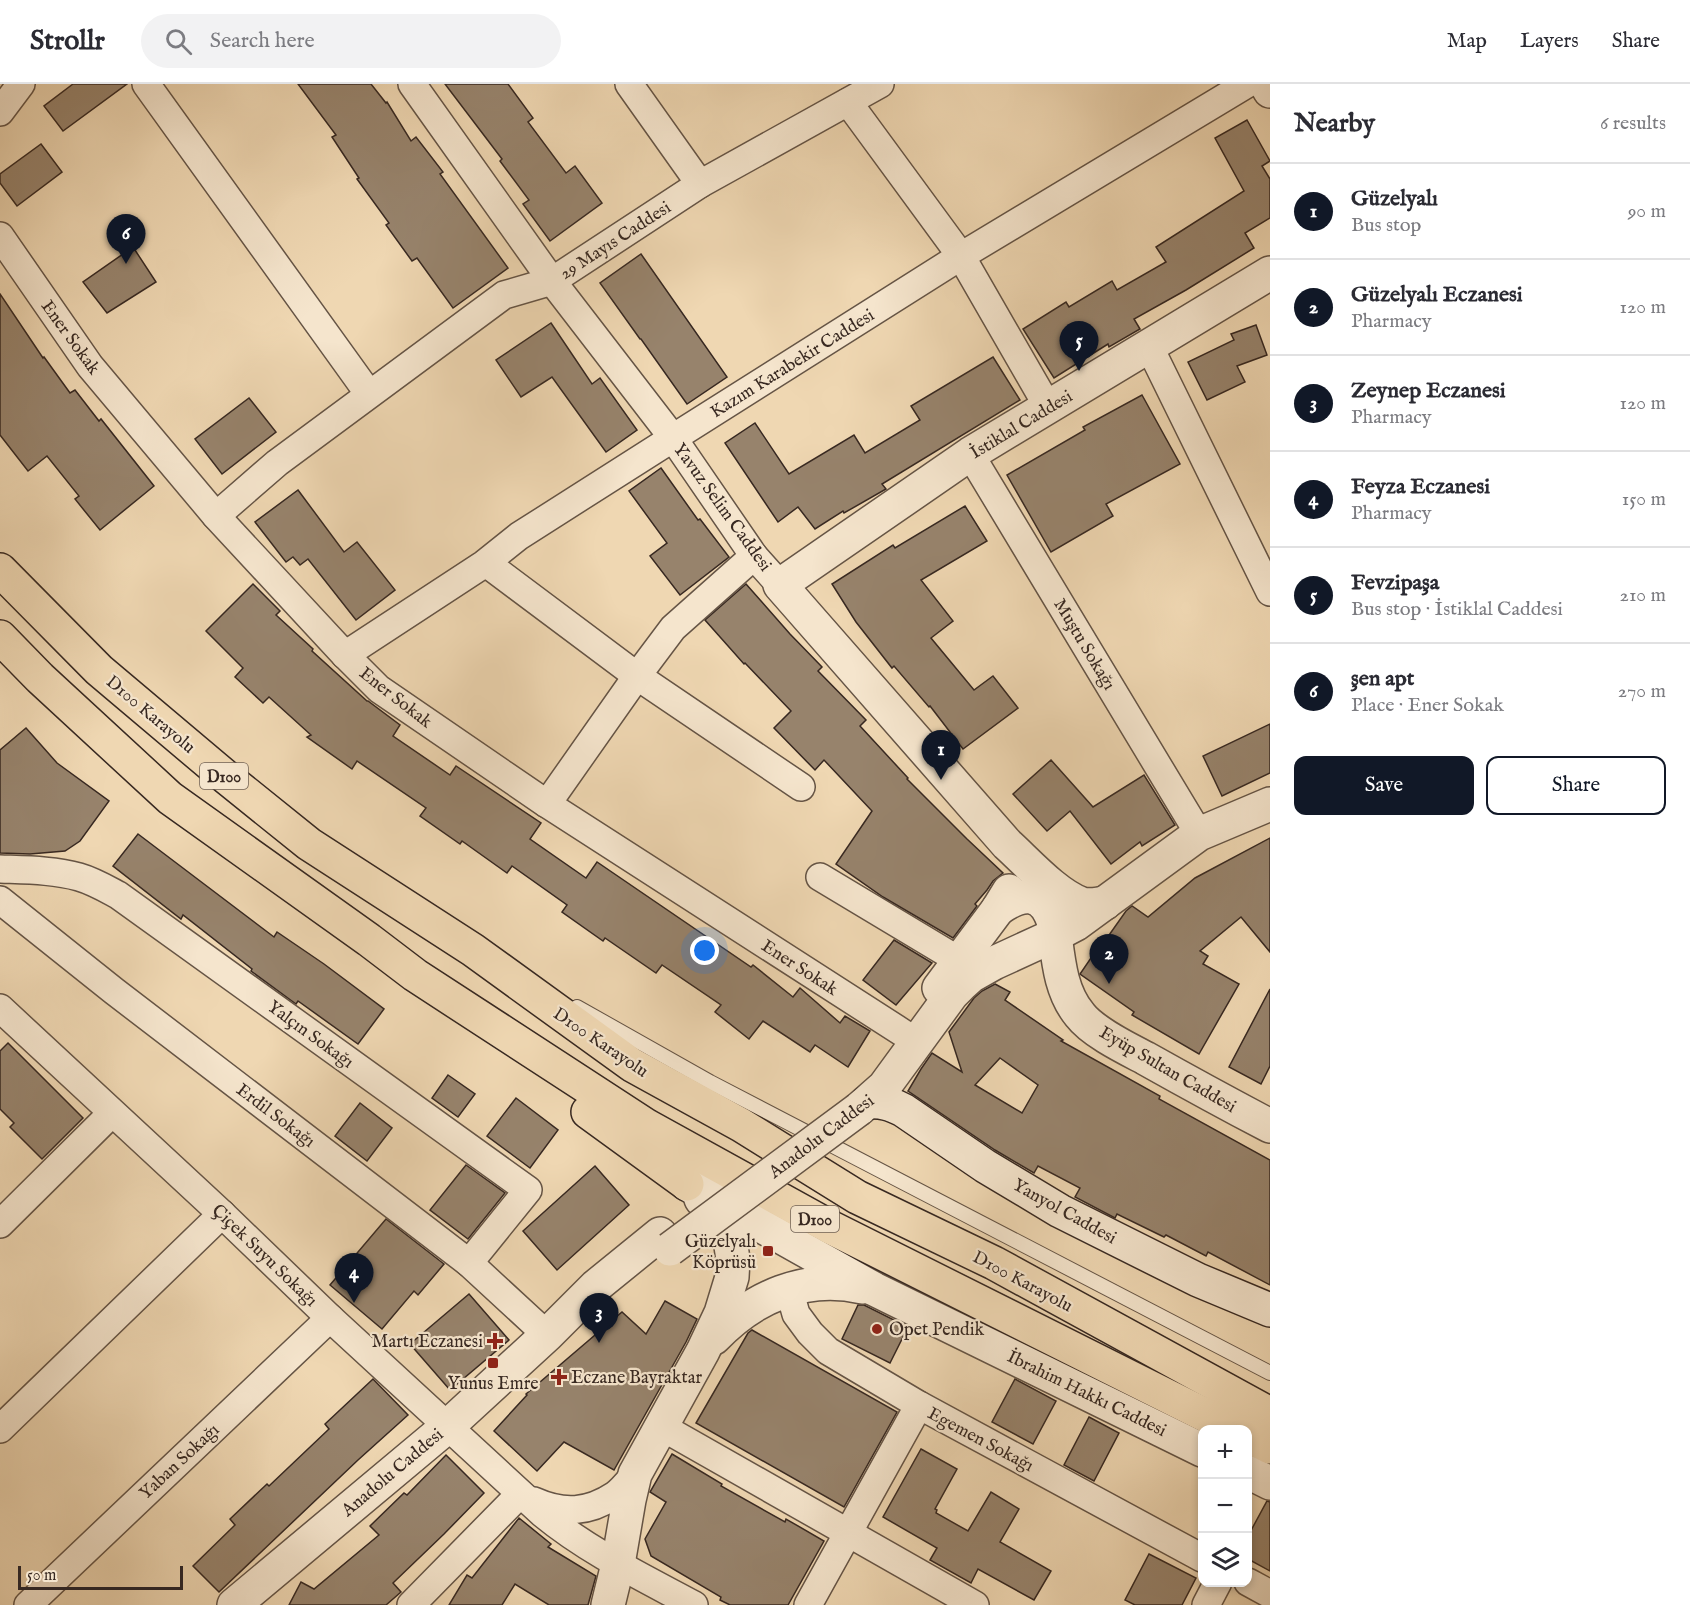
<!DOCTYPE html>
<html lang="en">
<head>
<meta charset="utf-8">
<style>
  body { margin:0; font-family:"IM FELL English",serif; background:#f2f2f3; color:#2b2b33 }
  .controls { position:absolute; right:18px; bottom:18px; display:grid; overflow:hidden; border-radius:12px; box-shadow:0 3px 9px #0003 }
  .controls button { width:54px; height:54px; display:grid; place-items:center; padding:0; border:0; border-bottom:2px solid #e1e1e2; background:#fff; color:#2b2b33; font:30px sans-serif }
  .scale { position:absolute; left:18px; bottom:15px; width:165px; box-sizing:border-box; padding-left:6px; border:3px solid #372821; border-top:0; font-size:16px; line-height:21px; white-space:nowrap; color:#372821; -webkit-text-stroke:4px #f5e5cd; paint-order:stroke }
  .you { position:absolute; left:705px; top:867px; width:21px; height:21px; margin:-15px; border:4px solid #fff; border-radius:50%; background:#1a73e8; box-shadow:0 0 0 9px #1a73e833 }
  .badge { display:grid; place-items:center; width:39px; height:39px; border-radius:50%; background:#111827; color:#fff; font-size:20px; font-weight:700 }
  .pin { position:absolute; translate:-50% -50px; filter:drop-shadow(0 2px 3px #0008) }
  .pin::after { content:''; position:absolute; top:32px; width:21px; height:18px; background:inherit; clip-path:polygon(0 0,100% 0,50% 100%) }
  .list { margin:0; padding:0; list-style:none }
  h2 { display:flex; justify-content:space-between; align-items:center; height:78px; margin:0; padding:0 24px; font-size:26px }
  h2 small { font-size:20px; font-weight:400; color:#7c7c81 }
  .list li { display:grid; grid-template-columns:39px 1fr auto; gap:18px; align-items:center; box-sizing:border-box; height:96px; padding:0 24px; border-top:2px solid #e1e1e2 }
  .list b { display:block; font-size:22px; white-space:nowrap }
  .list p { margin:0; font-size:20px; white-space:nowrap; color:#7c7c81 }
  .list em { font-size:20px; font-style:normal; color:#7c7c81 }
  .actions { display:flex; gap:12px; padding:18px 24px }
  .actions a { flex:1; padding:14px 0; border:2px solid #111827; border-radius:12px; text-align:center; font-size:21px; color:#111827 }
  .actions .main { background:#111827; color:#fff }
  .icon { flex:none; width:33px; height:33px; fill:none; stroke:currentColor; stroke-width:2; stroke-linecap:round; stroke-linejoin:round }
  .map { position:relative; flex:none; width:1270px; height:1521px; overflow:hidden }
  header { display:flex; align-items:center; gap:36px; box-sizing:border-box; height:84px; padding:0 30px; background:#fff; border-bottom:2px solid #e1e1e2 }
  header strong { font-size:28px }
  nav { display:flex; gap:33px; margin-inline-start:auto; font-size:21px }
  .search { width:420px; height:54px; background:#f2f2f3; display:flex; align-items:center; gap:15px; box-sizing:border-box; padding:0 21px; border-radius:33px; color:#7c7c81; font-size:22px }
  main { display:flex }
  aside { flex:1; background:#fff }
  .map>svg:first-child { display:block }
</style>
</head>
<body>
<header>
<strong>Strollr</strong>
<div class="search"><svg class="icon" aria-label="search" viewBox="0 0 24 24"><circle cx="10" cy="10" r="6"/><path d="M15 15l6 6"/></svg>Search here</div>
<nav><a>Map</a><a>Layers</a><a>Share</a></nav>
</header>
<main>
<div class="map">
<svg width="1270" height="1521" viewBox="0 0 1270 1521">
  <rect width="100%" height="100%" fill="#efd7b2"/>
  <filter id="stains"><feTurbulence type="fractalNoise" baseFrequency=".00333" numOctaves="4"/><feColorMatrix values="0 0 0 0 .2 0 0 0 0 .09 0 0 0 0 .02 0 0 0 .5 -.17"/></filter>
  <radialGradient id="worn" r=".72"><stop offset=".6" stop-color="#630" stop-opacity="0"/><stop offset="1" stop-color="#630" stop-opacity=".3"/></radialGradient>
  <g fill="#97836c" stroke="#372821" stroke-width="1.5" fill-rule="evenodd">
    <path d="M73 0H127L63 47 44 22Z"/>
    <path d="M298 0H371L386 19 387 18 411 57 416 53 443 88 440 90 508 184 453 224 417 174 412 177 386 141 389 139 357 95 359 94 332 53 336 51Z"/>
    <path d="M445 0H508L533 34 528 38 566 89 575 82 602 119 550 157 523 120 529 116 500 77 502 75Z"/>
    <path d="M1247 36 1270 77 1262 82 1270 95V134L1245 149 1254 164 1186 206 1134 235 1140 245 1109 263 1108 260 1054 294 1023 245 1066 218 1069 223 1112 197 1117 206 1166 178 1156 163 1244 107 1215 54Z"/>
    <path d="M41 60 62 88 17 122 0 99V90Z"/>
    <path d="M133 163 156 198 107 229 83 198Z"/>
    <path d="M641 170 727 293 687 320 641 255H640L600 199Z"/>
    <path d="M0 210 43 274 44 273 70 309 75 306 99 337 101 335 154 402 100 446 75 415 79 412 47 372 28 387 0 351Z"/>
    <path d="M551 239 592 300 600 294 637 346 606 368 552 293 521 313 496 276Z"/>
    <path d="M1256 241 1267 271 1237 282 1245 298 1207 316 1188 278 1234 256 1231 250Z"/>
    <path d="M993 273 1020 316 882 400 886 405 844 429 843 427 815 445 798 423 778 438 725 359 755 339 789 390 854 351 865 369 920 336 911 322Z"/>
    <path d="M1142 311 1180 380 1106 420 1113 432 1051 468 1007 391 1085 346 1083 343Z"/>
    <path d="M249 314 276 348 222 390 195 355Z"/>
    <path d="M661 384 698 436 700 435 729 473 680 511 650 472 667 459 629 407Z"/>
    <path d="M298 406 344 468 357 458 395 506 356 536 308 475 300 481 293 473 286 478 255 438Z"/>
    <path d="M965 422 987 457 921 496 953 537 931 554 974 606 993 592 1018 624 963 665 930 622 929 623 894 582 892 584 856 538 832 500 893 461 895 464Z"/>
    <path d="M253 500 280 527 276 531 313 565 312 567 367 617H368L400 641 393 652 450 691 456 682 541 739 530 755 586 794 597 778 751 883 753 881 793 913 800 904 840 939 845 932 870 947 848 983 815 961 810 968 763 937 749 955 715 928 721 921 662 881 656 889 605 854 603 857 562 828 567 821 512 782 507 789 462 757 460 760 420 732 426 724 357 677 352 685 307 653 311 651 269 613 263 619 235 593 243 584 206 547Z"/>
    <path d="M746 500 790 550 822 583 818 587 866 636 860 642 908 694 907 695 967 755 1003 789 993 797 987 806 975 820 977 822 953 854 883 813 836 780 872 727 824 676 815 686 774 644 791 627 745 579 744 580 705 536Z"/>
    <path d="M1270 640V689L1222 712 1203 672Z"/>
    <path d="M26 644 57 679 109 717 80 757 65 767 30 770 0 769V666Z"/>
    <path d="M1051 676 1093 723 1144 691 1175 741 1142 762 1140 758 1111 780 1070 727 1047 747 1013 710Z"/>
    <path d="M138 750 274 853 277 848 324 880 384 925 358 960 298 917 296 920 251 887 252 885 183 831 181 835 113 782Z"/>
    <path d="M1270 754V868L1241 833 1200 867 1208 872 1203 880 1239 900 1199 970 1132 931 1134 928 1080 890 1106 852 1107 854 1126 827 1132 822 1148 833 1195 794Z"/>
    <path d="M894 856 932 879 896 921 863 896Z"/>
    <path d="M995 900 1010 908 1005 916 1063 956 1061 957 1160 1012 1159 1015 1270 1076V1201L1208 1168 1206 1172 1166 1151 1164 1153 1117 1130 1115 1134 1075 1113 1080 1104 1038 1082 1034 1089 995 1066 908 1007 921 985 932 969 962 988 949 948 974 914 982 907ZM1000 974 1038 1001 1022 1029 975 1001Z"/>
    <path d="M1270 905V982L1261 1000 1229 983Z"/>
    <path d="M8 959 83 1034 42 1075 10 1043 14 1039 0 1025V967Z"/>
    <path d="M448 991 475 1010 458 1033 432 1014Z"/>
    <path d="M516 1014 558 1046 530 1084 487 1052Z"/>
    <path d="M360 1019 392 1044 367 1077 335 1052Z"/>
    <path d="M466 1081 505 1109 468 1155 430 1126Z"/>
    <path d="M595 1082 629 1121 557 1186 523 1147Z"/>
    <path d="M386 1135 444 1180 418 1211 414 1207 382 1245 330 1201Z"/>
    <path d="M469 1210 509 1256 450 1306 410 1260Z"/>
    <path d="M665 1217 697 1235 686 1258 614 1386 564 1358 537 1387 494 1347 527 1311 526 1310 622 1228 646 1250Z"/>
    <path d="M858 1221H864L908 1243 890 1279 842 1255Z"/>
    <path d="M752 1246 897 1328 844 1423 696 1339 748 1249Z"/>
    <path d="M373 1295 408 1331 358 1376 219 1508 193 1482 235 1441 230 1435 267 1400 269 1402 329 1345 325 1340Z"/>
    <path d="M1015 1295 1056 1317 1033 1360 992 1338Z"/>
    <path d="M1089 1333 1119 1349 1094 1397 1064 1381Z"/>
    <path d="M921 1365 957 1385 935 1425 937 1426 936 1429 968 1447 991 1408 1019 1425 1000 1458 1051 1487 1034 1516 978 1485 971 1499 930 1476 937 1464 883 1433Z"/>
    <path d="M672 1370 722 1400 721 1402 785 1438 786 1435 824 1457 788 1521H730L720 1516 721 1513 651 1472 645 1455 666 1418 650 1408Z"/>
    <path d="M446 1371 484 1409 444 1450 393 1499 401 1508 386 1521H289L301 1498 314 1505 379 1451 370 1442 404 1409 407 1411Z"/>
    <path d="M1267 1417 1270 1418V1487L1248 1475V1452Z"/>
    <path d="M519 1434 551 1460 548 1463 596 1492 588 1521H549L515 1500 502 1521H449L467 1491 472 1494Z"/>
    <path d="M1149 1470 1196 1494 1182 1521H1135L1125 1516Z"/>
  </g>
  <g fill="none" stroke-linecap="round" stroke-linejoin="round">
    <defs>
      <path id="service" d="M577 923 710 998 1270 1289"/>
      <g id="minor">
        <path d="M146 0 369 310"/>
        <path d="M412 0 552 197 673 354 754 472 780 501"/>
        <path d="M629 0 700 100"/>
        <path d="M848 18 961 172 1048 323"/>
        <path d="M0 28 21 0"/>
        <path d="M0 152 90 282 216 432 345 571 379 605 547 720 903 949"/>
        <path d="M1149 262 1270 508"/>
        <path d="M970 370 1199 750"/>
        <path d="M216 432 277 379 504 211 552 197 700 100 880 0"/>
        <path d="M486 479 637 592 801 703"/>
        <path d="M345 571 484 480 519 452 673 354 961 172 1247 0"/>
        <path d="M547 720 637 592 673 544 754 472"/>
        <path d="M0 785C26 786 54 786 79 793 93 797 105 804 118 811L528 1106 469 1179"/>
        <path d="M820 793 960 877"/>
        <path d="M0 816 114 907 469 1179 547 1251"/>
        <path d="M0 924 222 1130 330 1234 543 1430C588 1467 642 1493 694 1521"/>
        <path d="M0 1140 112 1029"/>
        <path d="M789 1205 796 1230 810 1249 828 1267 919 1321 1202 1474"/>
        <path d="M662 1343 975 1521"/>
        <path d="M0 1345 222 1130"/>
        <path d="M534 1417C563 1430 588 1429 615 1411 622 1406 629 1397 635 1390"/>
        <path d="M1248 1498 1270 1510"/>
        <path d="M28 1521 330 1234"/>
        <path d="M411 1521 520 1410"/>
        <path d="M808 1521 919 1321"/>
        <path d="M1206 1521 1218 1498"/>
      </g>
      <g id="tertiary">
        <path d="M1266 0 1270 7"/>
        <path d="M1105 819C1097 820 1089 822 1082 820 1056 811 1027 778 1007 760L780 501 970 370 1270 189"/>
        <path d="M998 825C1021 809 1041 805 1053 836 1058 868 1058 905 1080 931 1093 948 1126 964 1145 974 1186 997 1228 1020 1270 1042"/>
        <path d="M939 904 998 825 1009 807"/>
        <path d="M859 1025 884 1003 952 910 961 901 971 892 994 879 1055 851 1076 840 1199 750 1270 720"/>
        <path d="M687 1100 874 1205 1202 1366"/>
        <path d="M714 1254C753 1213 805 1190 862 1203"/>
        <path d="M1248 1388 1270 1399"/>
        <path d="M234 1521 448 1342 547 1251 596 1202 660 1150"/>
        <path d="M608 1521 618 1480 629 1416 635 1390 703 1267 721 1229 732 1193 733 1175 730 1156 723 1140 701 1115"/>
      </g>
      <path id="secondary" d="M868 1018C882 1017 891 1020 903 1026L985 1082 1060 1127 1198 1196 1270 1226"/>
      <g id="trunk">
        <path d="M0 486 99 586 227 694 309 760 473 866 632 981 741 1041 857 1113 994 1179 1270 1330"/>
        <path d="M0 553 40 594 170 714 369 856 415 891 647 1042 832 1144 1235 1346"/>
        <path d="M588 1028 687 1100"/>
        <path d="M1248 1352 1270 1363"/>
      </g>
    </defs>
    <use href="#service" stroke="#655445" stroke-width="16"/>
    <use href="#minor" stroke="#655445" stroke-width="30"/>
    <use href="#tertiary" stroke="#655445" stroke-width="36"/>
    <use href="#secondary" stroke="#372821" stroke-width="36"/>
    <use href="#trunk" stroke="#372821" stroke-width="36"/>
    <use href="#service" stroke="#f5e5cd" stroke-width="14"/>
    <use href="#minor" stroke="#f5e5cd" stroke-width="27"/>
    <use href="#tertiary" stroke="#f5e5cd" stroke-width="33"/>
    <use href="#secondary" stroke="#f5e5cd" stroke-width="33"/>
    <use href="#trunk" stroke="#efd7b2" stroke-width="33"/>
    <defs>
      <path id="tertiary-bridge" d="M670 1165 859 1025"/>
    </defs>
    <use href="#tertiary-bridge" stroke="#655445" stroke-width="36" stroke-linecap="butt"/>
    <use href="#tertiary-bridge" stroke="#f5e5cd" stroke-width="33"/>
  </g>
  <g fill="#8f2418" stroke="#f5e5cd" stroke-width="2">
    <rect x="762" y="1161" width="12" height="12" rx="3"/>
    <circle cx="877" cy="1245" r="6"/>
    <path d="M492 1248h6v6h6v6h-6v6h-6v-6h-6v-6h6z"/>
    <rect x="487" y="1273" width="12" height="12" rx="3"/>
    <path d="M556 1284h6v6h6v6h-6v6h-6v-6h-6v-6h6z"/>
  </g>
  <g text-anchor="middle" stroke-width="4.5" stroke-linejoin="round" paint-order="stroke">
    <g fill="#f5e5cd" stroke="#706155" stroke-width="1.5">
      <rect x="200" y="679" width="48" height="26" rx="4.5"/>
      <rect x="791" y="1122" width="48" height="26" rx="4.5"/>
    </g>
    <g font-size="16" font-weight="bold" fill="#372821">
      <text x="224" y="698">D100</text>
      <text x="815" y="1141">D100</text>
    </g>
    <g font-size="18" fill="#372821" stroke="#f5e5cd">
      <text transform="translate(615 156) rotate(-33)" y="6">29 Mayıs Caddesi</text>
      <text transform="translate(71 253) rotate(54)" y="6">Ener Sokak</text>
      <text transform="translate(792 279) rotate(-32)" y="6">Kazım Karabekir Caddesi</text>
      <text transform="translate(1021 340) rotate(-31)" y="6">İstiklal Caddesi</text>
      <text transform="translate(723 423) rotate(54)" y="6">Yavuz Selim Caddesi</text>
      <text transform="translate(1085 560) rotate(59)" y="6">Muştu Sokağı</text>
      <text transform="translate(396 613) rotate(38)" y="6">Ener Sokak</text>
      <text transform="translate(151 630) rotate(40)" y="6">D100 Karayolu</text>
      <text transform="translate(800 883) rotate(33)" y="6">Ener Sokak</text>
      <text transform="translate(311 950) rotate(36)" y="6">Yalçın Sokağı</text>
      <text transform="translate(601 958) rotate(34)" y="6">D100 Karayolu</text>
      <text transform="translate(1168 985) rotate(30)" y="6">Eyüp Sultan Caddesi</text>
      <text transform="translate(276 1031) rotate(37)" y="6">Erdil Sokağı</text>
      <text transform="translate(821 1052) rotate(-37)" y="6">Anadolu Caddesi</text>
      <text transform="translate(1065 1127) rotate(29)" y="6">Yanyol Caddesi</text>
      <text transform="translate(265 1171) rotate(44)" y="6">Çiçek Suyu Sokağı</text>
      <text transform="translate(1023 1197) rotate(28)" y="6">D100 Karayolu</text>
      <text transform="translate(1087 1309) rotate(26)" y="6">İbrahim Hakkı Caddesi</text>
      <text transform="translate(981 1355) rotate(28)" y="6">Egemen Sokağı</text>
      <text transform="translate(179 1377) rotate(-43)" y="6">Yaban Sokağı</text>
      <text transform="translate(392 1388) rotate(-40)" y="6">Anadolu Caddesi</text>
    </g>
    <g font-size="18" fill="#372821" stroke="#f5e5cd" text-anchor="end">
      <text x="756" y="1163">Güzelyalı<tspan x="756" dy="21">Köprüsü</tspan></text>
      <text x="889" y="1251" text-anchor="start">Opet Pendik</text>
      <text x="483" y="1263">Martı Eczanesi</text>
      <text x="571" y="1299" text-anchor="start">Eczane Bayraktar</text>
      <text x="493" y="1305" text-anchor="middle">Yunus Emre</text>
    </g>
  </g>
  <rect width="100%" height="100%" filter="url(#stains)"/>
  <rect width="100%" height="100%" fill="url(#worn)"/>
</svg>
<div class="controls">
<button>+</button>
<button>−</button>
<button><svg class="icon" aria-label="layers" viewBox="0 0 24 24"><path d="M12 4l9 5-9 5-9-5zM3 14l9 5 9-5"/></svg></button>
</div>
<div class="scale">50 m</div>
<div class="you"></div>
<div class="pin badge" style="left:941px;top:696px">1</div>
<div class="pin badge" style="left:1109px;top:900px">2</div>
<div class="pin badge" style="left:599px;top:1259px">3</div>
<div class="pin badge" style="left:354px;top:1219px">4</div>
<div class="pin badge" style="left:1079px;top:287px">5</div>
<div class="pin badge" style="left:126px;top:180px">6</div>
</div>
<aside>
<h2>Nearby<small>6 results</small></h2>
<ul class="list">
<li><span class="badge">1</span><div><b>Güzelyalı</b><p>Bus stop</p></div><em>90 m</em></li>
<li><span class="badge">2</span><div><b>Güzelyalı Eczanesi</b><p>Pharmacy</p></div><em>120 m</em></li>
<li><span class="badge">3</span><div><b>Zeynep Eczanesi</b><p>Pharmacy</p></div><em>120 m</em></li>
<li><span class="badge">4</span><div><b>Feyza Eczanesi</b><p>Pharmacy</p></div><em>150 m</em></li>
<li><span class="badge">5</span><div><b>Fevzipaşa</b><p>Bus stop · İstiklal Caddesi</p></div><em>210 m</em></li>
<li><span class="badge">6</span><div><b>şen apt</b><p>Place · Ener Sokak</p></div><em>270 m</em></li>
</ul>
<div class="actions"><a class="main">Save</a><a>Share</a></div>
</aside>
</main>
</body>
</html>
